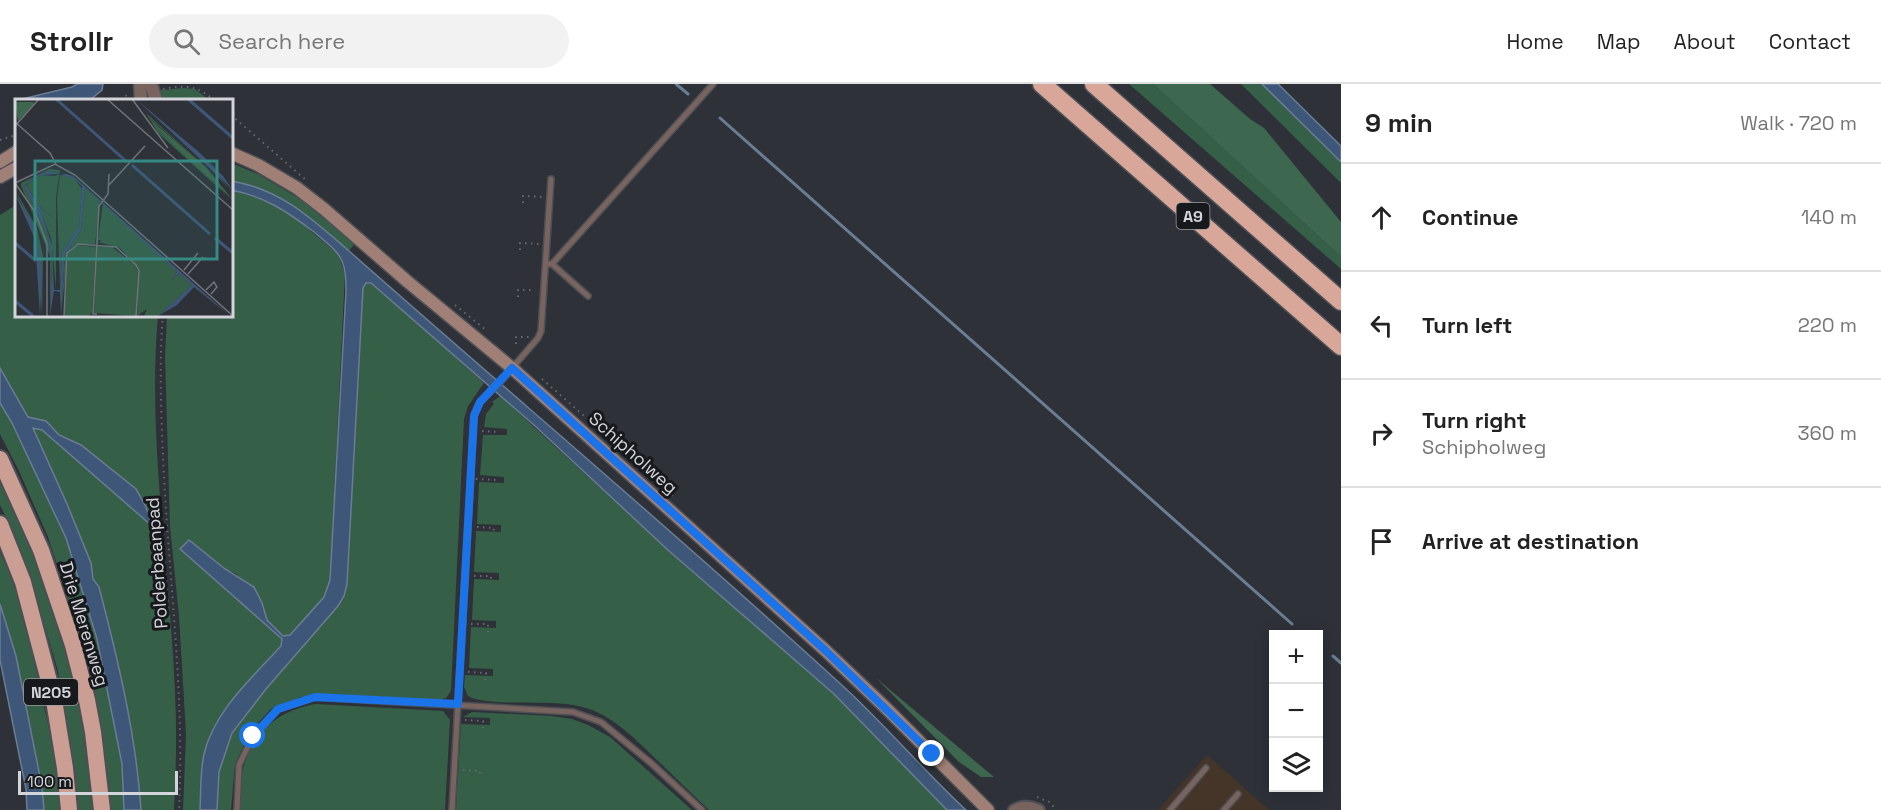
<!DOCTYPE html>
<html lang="en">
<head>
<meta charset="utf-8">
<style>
  body { margin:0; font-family:"Space Grotesk",sans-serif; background:#f2f2f2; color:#222 }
  .controls { position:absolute; right:18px; bottom:18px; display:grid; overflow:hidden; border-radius:0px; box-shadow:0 3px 15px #0003 }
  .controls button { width:54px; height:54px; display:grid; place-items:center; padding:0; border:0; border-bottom:2px solid #e0e0e0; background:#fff; color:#222; font:30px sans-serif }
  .scale { position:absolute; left:18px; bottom:15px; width:160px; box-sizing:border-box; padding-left:6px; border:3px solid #d3d5da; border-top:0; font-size:16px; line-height:21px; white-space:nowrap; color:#d3d5da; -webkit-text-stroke:4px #18191c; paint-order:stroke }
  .stop { position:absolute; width:18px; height:18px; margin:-14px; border:4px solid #1a73e8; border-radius:50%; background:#fff }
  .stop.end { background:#1a73e8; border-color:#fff; box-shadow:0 2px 6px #0008 }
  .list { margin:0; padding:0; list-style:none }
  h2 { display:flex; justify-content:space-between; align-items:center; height:78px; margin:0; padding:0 24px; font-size:26px }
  h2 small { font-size:20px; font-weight:400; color:#767676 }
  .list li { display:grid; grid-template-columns:39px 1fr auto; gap:18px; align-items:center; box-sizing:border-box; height:108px; padding:0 24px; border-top:2px solid #e0e0e0 }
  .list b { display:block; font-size:22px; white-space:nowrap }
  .list p { margin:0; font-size:20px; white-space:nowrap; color:#767676 }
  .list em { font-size:20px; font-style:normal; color:#767676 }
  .icon { flex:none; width:33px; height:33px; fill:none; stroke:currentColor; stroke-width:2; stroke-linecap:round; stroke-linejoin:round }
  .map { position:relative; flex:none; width:1341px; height:726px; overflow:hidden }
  header { display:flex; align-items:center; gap:36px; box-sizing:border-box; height:84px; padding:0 30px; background:#fff; border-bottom:2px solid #e0e0e0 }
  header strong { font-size:28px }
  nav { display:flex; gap:33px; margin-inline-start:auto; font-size:21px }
  .search { width:420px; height:54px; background:#f2f2f2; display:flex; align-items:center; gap:15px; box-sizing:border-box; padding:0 21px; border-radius:33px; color:#767676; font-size:22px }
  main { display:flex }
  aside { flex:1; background:#fff }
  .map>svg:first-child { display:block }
</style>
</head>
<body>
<header>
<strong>Strollr</strong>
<div class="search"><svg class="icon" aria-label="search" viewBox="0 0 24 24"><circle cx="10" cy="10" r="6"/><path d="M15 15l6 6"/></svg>Search here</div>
<nav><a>Home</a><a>Map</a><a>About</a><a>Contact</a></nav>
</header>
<main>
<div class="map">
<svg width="1341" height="726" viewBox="0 0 1341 726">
  <rect width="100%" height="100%" fill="#2e3138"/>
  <path fill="#453529" d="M1207 671 1269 726H1158Z"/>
  <g fill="#365f48">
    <path d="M1129 0H1153L1341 173V185Z"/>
    <path d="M1241 0H1263L1341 78V99Z"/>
    <path d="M183 4 195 5 209 16 161 15V6Z"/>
    <path d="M231 79 258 90 302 116 355 159 349 167C312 135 281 105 231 97Z"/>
    <path d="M231 106 259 113 291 130 338 170 345 190 330 496 324 513 290 552H283L267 536 262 519 236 490 225 485 189 456 180 465 282 555 281 562C252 594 214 627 204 670 200 688 201 708 200 726H183L186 650 179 532 170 442 165 273 167 231H231Z"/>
    <path d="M16 121V231H158C147 357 170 482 175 608 177 647 176 687 174 726H141C136 650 118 576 99 503L93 495 91 479 67 420 32 343 42 346 151 441 146 423 81 361 59 351 46 337 28 333 0 284V131Z"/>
    <path d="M366 199 373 200 484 299 468 322 464 335 451 607 446 614 438 616 332 610 301 613 271 625 250 648 235 680 231 726H217L219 688 232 649 266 605 338 522 347 500 363 204Z"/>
    <path d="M500 312 669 467 834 610 947 726H709C692 710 676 694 659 678 634 654 609 626 573 621 547 616 488 623 468 612L464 603 465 591 493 592V585L469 584 471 543 496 544V537L472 536 474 495 499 496V489L474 488 476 447 501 448V441L477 440 479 398 504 399V393L480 391 483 351H507V345L484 343 486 330 494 320 492 318Z"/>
    <path d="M0 319 12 339 66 454 97 555 122 680 124 726H111L109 702 100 639 79 547 48 453 19 387 0 350Z"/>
    <path d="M0 391C24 448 49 504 66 563 83 616 91 671 97 726H74L58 587 32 499 11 443 0 421Z"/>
    <path d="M0 468 13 498 32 568 61 700 62 726H44L42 703 16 572 0 520Z"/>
    <path d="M316 620 443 627 450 636 445 726H241C241 710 240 691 246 675 257 643 284 625 316 620Z"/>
    <path d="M472 628 552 632 572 635 588 641 610 653 692 726H456L461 640 490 641V634L463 633Z"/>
  </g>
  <g fill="#3d674f">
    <path d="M1153 0H1210L1250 35 1264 44 1341 138V173Z"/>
    <path d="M876 594 988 688 994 693H981L959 678Z"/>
  </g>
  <g fill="#3e5677" stroke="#6b7c95" stroke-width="1.5">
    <path d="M77 0H103L102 6 91 15 84 16H18L72 3Z"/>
    <path d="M1262 0H1278L1341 62V78Z"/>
    <path d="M231 97C281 105 312 135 349 167 514 313 683 455 845 604 887 643 924 687 966 726H947L834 610 669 467 535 342 371 199H366L363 204 347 500 344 512 338 522 266 605 232 649 219 688 217 726H200C201 708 200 688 204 670 214 627 252 594 281 562L282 555 180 465 189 456 225 485 254 503 262 519 267 536 283 552 290 551 324 513 330 496 346 207C346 195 346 181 338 170 332 162 322 155 314 148 288 128 264 112 231 106Z"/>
    <path d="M0 284 28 333 46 337 59 351 81 361 136 405 146 423 152 442 42 346 33 344 67 420 91 479 93 495 99 503C118 576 136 650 141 726H124L122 680 97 555 66 454 12 339 0 319Z"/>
    <path d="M0 520 16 572 42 703 44 726H27L26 705 0 576Z"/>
  </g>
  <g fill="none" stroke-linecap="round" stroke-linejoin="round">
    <g stroke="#6b7c95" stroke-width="3">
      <path d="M676 0 688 10"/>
      <path d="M720 34 1292 540"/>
      <path d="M1333 572 1341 579"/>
    </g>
    <defs>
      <g id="service">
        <path d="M546 180H552L713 0"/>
        <path d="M552 180 588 212"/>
        <path d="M237 726 239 681 253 652 278 625 315 613 573 628 601 638 651 679 702 726"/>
        <path d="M452 726 474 331 480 318 501 297 538 254 541 247 551 95"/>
        <path d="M1170 726 1206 684"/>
        <path d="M1224 726 1238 710"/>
      </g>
      <path id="minor" d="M1014 726C1023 721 1030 722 1039 726"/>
      <g id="tertiary">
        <path d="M140 0 141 16"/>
        <path d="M151 0 156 16"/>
      </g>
      <g id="secondary">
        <path d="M231 69 258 81 297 104 324 125 408 198 512 284 826 567 887 625 988 726"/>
        <path d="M0 78 16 68"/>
        <path d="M0 93 16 84"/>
      </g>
      <g id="trunk">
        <path d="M0 375 41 466 73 561 87 616 93 648 102 726"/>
        <path d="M0 440 23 498 54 616 65 684 69 726"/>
      </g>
      <g id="motorway">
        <path d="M1042 0 1341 262"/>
        <path d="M1094 0 1341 217"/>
      </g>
    </defs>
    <use href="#service" stroke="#4c4f55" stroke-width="8"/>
    <use href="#minor" stroke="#4c4f55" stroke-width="14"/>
    <use href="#tertiary" stroke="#4c4f55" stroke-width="15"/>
    <use href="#secondary" stroke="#4c4f55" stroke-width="15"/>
    <use href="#trunk" stroke="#4c4f55" stroke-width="20"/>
    <use href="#motorway" stroke="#4c4f55" stroke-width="21"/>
    <g stroke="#676970" stroke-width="2" stroke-dasharray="1.5 4.5" stroke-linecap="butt">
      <path d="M163 5C186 1 196 1 214 16"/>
      <path d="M121 16 125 12 131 10"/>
      <path d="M231 31 306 96"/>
      <path d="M0 56 16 51"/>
      <path d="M523 119V112L544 113"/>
      <path d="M520 166V159L541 160"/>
      <path d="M518 213V206H535"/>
      <path d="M455 221 486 246"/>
      <path d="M163 231C159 278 161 325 163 372 168 490 185 607 179 726"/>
      <path d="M516 260V253H529"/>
      <path d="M542 295 647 387 674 413"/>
      <path d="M482 347 499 348"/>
      <path d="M476 395 497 396"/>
      <path d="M477 443 494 444 493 451"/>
      <path d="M474 492H491V499"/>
      <path d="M471 540H488V548"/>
      <path d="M468 588 486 589 485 596"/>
      <path d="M465 636 483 637V644"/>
      <path d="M463 686 480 687V692"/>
      <path d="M1037 713 1049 718 1057 726"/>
    </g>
    <use href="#service" stroke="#78635e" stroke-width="5"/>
    <use href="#minor" stroke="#78635e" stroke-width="10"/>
    <use href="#tertiary" stroke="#78635e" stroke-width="12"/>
    <use href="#secondary" stroke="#9f7f76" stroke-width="12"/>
    <use href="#trunk" stroke="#ca9e92" stroke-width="16"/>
    <use href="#motorway" stroke="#d8a79a" stroke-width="18"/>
  </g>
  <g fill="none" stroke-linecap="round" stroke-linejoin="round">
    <path stroke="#1a73e8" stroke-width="8" d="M253 652 278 625 315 613 458 620 474 332 480 318 512 284 826 567 932 670"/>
  </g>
  <g text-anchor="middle" stroke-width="6" stroke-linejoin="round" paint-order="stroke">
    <g fill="#18191c" stroke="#9b9da1" stroke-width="1.5">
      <rect x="1176.5" y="119" width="33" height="26" rx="4.5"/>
      <rect x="24" y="595" width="54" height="26" rx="4.5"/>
    </g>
    <g font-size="16" font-weight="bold" fill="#d3d5da">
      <text x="1193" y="138">A9</text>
      <text x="51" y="614">N205</text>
    </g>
    <g font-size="18" fill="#d3d5da" stroke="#18191c">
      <text transform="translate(633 369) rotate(42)" y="6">Schipholweg</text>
      <text transform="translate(157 479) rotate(-94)" y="6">Polderbaanpad</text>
      <text transform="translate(84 540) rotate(73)" y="6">Drie Merenweg</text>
    </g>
  </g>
  <g transform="translate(15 15)">
    <rect width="218" height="218" fill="#2e3138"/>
    <path d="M129 7 191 62 217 93 188 62ZM131 14 191 68 133 18 217 101 143 34ZM34 70 45 71 41 98V191L36 139 24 108 40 120 24 107 11 86 26 76 40 77 44 75 34 72 20 77 9 87 33 137 37 164 35 217V157L6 87V84ZM45 76 59 79 67 90 64 130 47 153 45 191 42 99ZM70 89 85 102 80 145H61L53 152 46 217 50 155 66 131ZM0 91 22 129 28 157 27 217 22 139ZM88 104 162 173 156 181 164 175 177 186 143 217H129L132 210 122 217 124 170 105 149 83 143 87 142 83 141ZM61 146 81 148 77 214 74 217H49L53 153ZM82 148H97L120 166 123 172 121 217 79 214Z" fill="#365f48"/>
    <path d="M0 3H17L20 4 3 22ZM133 19 191 68 217 100 162 49Z" fill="#3d674f"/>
    <path d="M121 0 185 54 208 77 217 90ZM34 72 45 75 26 76 11 86 24 107 40 122 25 109 37 147 39 191H45L47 153 58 138 44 125 58 137 64 129 67 87 58 79 45 76 51 75 58 77 215 217 179 188 162 206 143 217 177 186 164 175 156 181 162 173 70 89 66 131 50 155 46 217 45 193 39 192 35 217 37 164 33 137 9 87 20 77ZM0 95 18 125 22 139 27 172 25 217 20 140Z" fill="#3e5677"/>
    <path fill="none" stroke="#3e5677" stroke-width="3" d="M41 0 112 63M173 0 218 39M117 66 195 135M200 139 218 154M0 144 21 162M0 202 18 217"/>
    <path fill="none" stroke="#707379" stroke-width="1.5" d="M92 0 218 111M117 0 153 49M0 23 35 54 41 65M0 27 24 0M0 84 40 65 60 76 218 217M0 84 20 113 32 145V217M94 86 130 47M169 171 183 154M173 175 188 158M191 191 199 183 202 188 196 195M82 215H78L84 107 93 95 94 75M49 217 52 154 63 145 101 148 121 166 124 172 121 217"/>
    <path fill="#368984" fill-opacity="0.15" stroke="#368984" stroke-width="3" d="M20 62H202V160H20Z"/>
    <rect width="218" height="218" fill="none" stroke="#d3d5da" stroke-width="3"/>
  </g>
</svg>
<div class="controls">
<button>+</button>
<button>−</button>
<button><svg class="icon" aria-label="layers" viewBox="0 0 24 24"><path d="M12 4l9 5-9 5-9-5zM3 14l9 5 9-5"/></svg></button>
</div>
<div class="scale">100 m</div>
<div class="stop" style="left:253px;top:652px"></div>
<div class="stop end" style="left:932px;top:670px"></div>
</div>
<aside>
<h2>9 min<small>Walk · 720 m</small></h2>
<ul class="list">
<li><svg class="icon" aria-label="ahead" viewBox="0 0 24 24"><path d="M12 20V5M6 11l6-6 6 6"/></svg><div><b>Continue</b></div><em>140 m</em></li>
<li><svg class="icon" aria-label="left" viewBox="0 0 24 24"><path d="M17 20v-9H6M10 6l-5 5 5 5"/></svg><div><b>Turn left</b></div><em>220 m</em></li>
<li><svg class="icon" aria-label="right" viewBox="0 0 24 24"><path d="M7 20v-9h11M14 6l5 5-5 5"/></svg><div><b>Turn right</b><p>Schipholweg</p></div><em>360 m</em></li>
<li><svg class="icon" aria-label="arrive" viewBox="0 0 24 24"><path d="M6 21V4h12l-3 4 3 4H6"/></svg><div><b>Arrive at destination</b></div></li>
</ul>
</aside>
</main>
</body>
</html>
